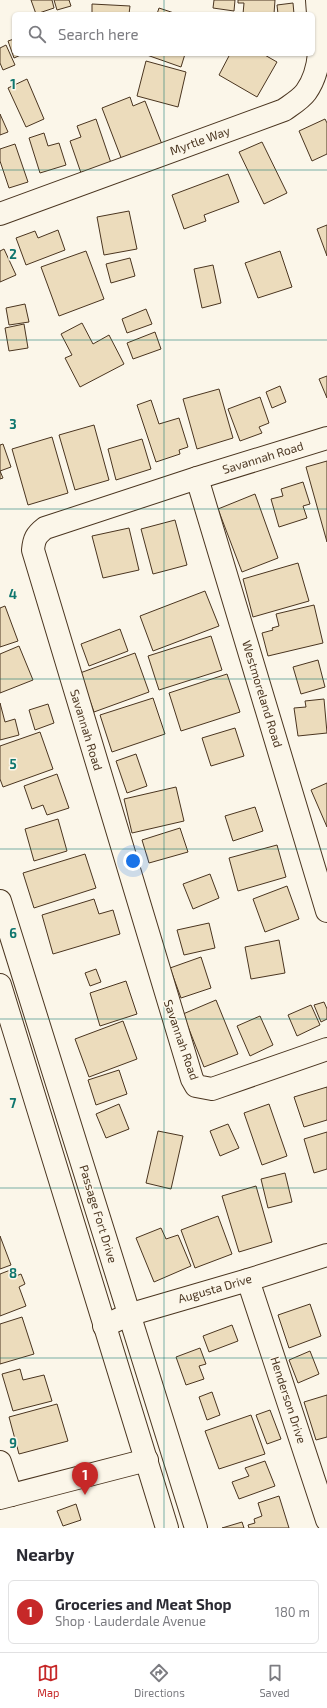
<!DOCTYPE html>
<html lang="en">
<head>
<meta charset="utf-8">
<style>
  body { margin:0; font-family:"Exo 2",sans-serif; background:#f7f7f7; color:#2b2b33 }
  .you { position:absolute; left:133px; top:861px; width:14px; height:14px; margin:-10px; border:3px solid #fff; border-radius:50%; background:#1a73e8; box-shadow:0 0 0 6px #1a73e833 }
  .badge { display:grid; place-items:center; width:26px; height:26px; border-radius:50%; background:#c62828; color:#fff; font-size:13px; font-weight:700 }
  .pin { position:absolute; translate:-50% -33px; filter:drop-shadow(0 1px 2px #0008) }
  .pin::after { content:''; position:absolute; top:21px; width:14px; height:12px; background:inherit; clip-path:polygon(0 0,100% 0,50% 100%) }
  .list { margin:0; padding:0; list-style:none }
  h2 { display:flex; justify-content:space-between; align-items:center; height:52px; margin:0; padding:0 16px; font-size:17px }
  h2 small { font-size:13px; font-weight:400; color:#7c7c81 }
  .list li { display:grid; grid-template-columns:26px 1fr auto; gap:12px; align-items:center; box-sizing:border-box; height:64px; margin:0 8px 8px; padding:0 8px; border:1px solid #e1e1e2; border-radius:6px }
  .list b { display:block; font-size:15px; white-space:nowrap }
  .list p { margin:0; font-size:13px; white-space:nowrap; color:#7c7c81 }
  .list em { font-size:13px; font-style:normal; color:#7c7c81 }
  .icon { flex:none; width:22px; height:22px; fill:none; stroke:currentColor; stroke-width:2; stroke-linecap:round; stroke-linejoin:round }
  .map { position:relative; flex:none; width:327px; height:1528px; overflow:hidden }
  .search { position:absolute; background:#fff; box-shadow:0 1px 3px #0004; left:12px; right:12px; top:12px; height:44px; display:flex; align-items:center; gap:10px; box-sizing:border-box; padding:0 14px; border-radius:6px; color:#7c7c81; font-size:15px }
  .sheet { height:124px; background:#fff }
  nav { display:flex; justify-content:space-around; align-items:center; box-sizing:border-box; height:56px; border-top:1px solid #e1e1e2; background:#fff; font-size:11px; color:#7c7c81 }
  nav a { display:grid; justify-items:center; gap:2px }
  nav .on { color:#c62828 }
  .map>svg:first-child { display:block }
</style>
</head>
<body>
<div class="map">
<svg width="327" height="1528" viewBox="0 0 327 1528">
  <rect width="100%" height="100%" fill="#fbf6e9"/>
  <g fill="#ecdcbc" stroke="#4a3520">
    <path d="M31 0H52L54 8 36 14Z"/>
    <path d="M54 0H69L71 6 57 10Z"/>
    <path d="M214 0H235L234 11 213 8Z"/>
    <path d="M238 0H275L274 14H243L244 3H238Z"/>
    <path d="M293 3 294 14H278L277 5Z"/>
    <path d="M92 4 130 6 129 14H92Z"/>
    <path d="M159 8 177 14H157Z"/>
    <path d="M14 39V54H23L14 58 8 41Z"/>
    <path d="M6 45 15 65 3 70 0 63V48Z"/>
    <path d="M144 54H185L181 67Z"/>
    <path d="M230 54H263L277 62 257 97 219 75Z"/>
    <path d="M146 61 186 72 178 107 137 96Z"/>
    <path d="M27 79 44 119 26 127 8 88Z"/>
    <path d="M130 97 133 106 145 101 165 152 125 168 102 108Z"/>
    <path d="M0 114 8 132 0 135Z"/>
    <path d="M96 119 111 163 81 173 70 141 81 137 77 126Z"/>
    <path d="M325 119 327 123V154L312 161 299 131Z"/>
    <path d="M44 133 48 146 59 143 66 165 40 173 29 138Z"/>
    <path d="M262 142 287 193 264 204 239 152Z"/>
    <path d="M15 144 28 182 9 188 0 161V149Z"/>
    <path d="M228 174 239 202 204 215 206 221 184 229 172 195Z"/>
    <path d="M129 211 137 249 104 255 97 217Z"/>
    <path d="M327 225V256L317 229Z"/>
    <path d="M58 230 65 250 26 265 16 238 35 231 38 238Z"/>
    <path d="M4 249 16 275 0 282V251Z"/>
    <path d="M86 251 104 299 59 316 41 267Z"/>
    <path d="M280 251 292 287 258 298 245 263Z"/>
    <path d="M130 258 135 276 111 283 106 264Z"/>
    <path d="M213 265 221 303 202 308 194 269Z"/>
    <path d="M25 304 29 322 9 325 6 308Z"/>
    <path d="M146 309 152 324 127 333 122 319Z"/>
    <path d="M82 323 93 344 109 335 124 364 80 387 65 358 72 355 61 334Z"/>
    <path d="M24 324 28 348 9 351 5 328Z"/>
    <path d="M155 332 161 349 133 359 127 343Z"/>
    <path d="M327 376V398L319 379Z"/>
    <path d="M280 386 286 402 272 408 266 392Z"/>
    <path d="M219 389 233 438 197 449 183 399Z"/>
    <path d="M260 397 269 423 259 427 262 433 240 441 228 409Z"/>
    <path d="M151 400 159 424 179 418 188 447 179 450 180 454 156 462 137 405Z"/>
    <path d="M94 425 109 480 75 490 59 435Z"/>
    <path d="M52 437 68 493 28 505 12 449Z"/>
    <path d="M142 439 151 469 116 480 108 449Z"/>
    <path d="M3 444 11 467 0 471 3 478 0 479V445Z"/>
    <path d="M327 461V542L306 467Z"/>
    <path d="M303 482 310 504 303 506 307 518 279 527 271 499 283 496 281 489Z"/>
    <path d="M255 494 278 558 242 572 218 509Z"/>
    <path d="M175 520 187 565 153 574 141 529Z"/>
    <path d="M129 528 139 570 103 578 92 536Z"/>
    <path d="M298 563 309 601 253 617 243 579Z"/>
    <path d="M205 591 219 626 153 651 140 616Z"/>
    <path d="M314 605 323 643 268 656 262 633 273 630 272 628 279 626 276 614Z"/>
    <path d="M5 606 18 641 0 647V608Z"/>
    <path d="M120 629 128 651 89 666 81 644Z"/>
    <path d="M211 636 222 670 159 690 148 656Z"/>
    <path d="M19 646 33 680 0 693V654Z"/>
    <path d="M135 653 149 692 94 712 80 673Z"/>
    <path d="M318 660 325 687 301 694 293 667Z"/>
    <path d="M227 674 240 712 181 731 169 693Z"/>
    <path d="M153 698 165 734 112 752 100 715Z"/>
    <path d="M324 699 327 733 298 736 294 708 306 707 305 701Z"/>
    <path d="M0 703 5 722 15 719 19 735 0 740Z"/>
    <path d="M48 704 54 723 35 730 29 710Z"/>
    <path d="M235 728 244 756 211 766 202 738Z"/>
    <path d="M40 732 53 769 3 787 0 779V746Z"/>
    <path d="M136 754 147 786 127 793 116 761Z"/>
    <path d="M57 774 69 808 47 815 43 805 32 809 24 786Z"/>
    <path d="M327 783V827L311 790Z"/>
    <path d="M176 787 184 821 132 833 124 799Z"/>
    <path d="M255 807 263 831 233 841 225 816Z"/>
    <path d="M58 819 67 851 34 861 25 829Z"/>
    <path d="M180 828 188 852 149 863 142 840Z"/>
    <path d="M277 845 286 877 238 891 229 858Z"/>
    <path d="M85 854 96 888 34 908 23 873Z"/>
    <path d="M210 874 219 898 193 909 183 884Z"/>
    <path d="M287 886 299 919 265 932 253 899Z"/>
    <path d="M94 899 99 914 113 910 120 934 53 954 42 915Z"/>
    <path d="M209 923 215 948 184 955 177 930Z"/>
    <path d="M279 940 285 973 251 979 245 947Z"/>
    <path d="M201 957 211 988 181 998 170 968Z"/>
    <path d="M96 969 101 982 90 986 85 973Z"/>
    <path d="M126 981 137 1014 100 1026 90 993Z"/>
    <path d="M216 1000 238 1054 204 1067 183 1014Z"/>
    <path d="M324 1002 327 1009V1019L321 1022 314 1005Z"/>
    <path d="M311 1005 320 1025 297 1036 288 1015Z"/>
    <path d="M260 1016 273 1045 250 1056 237 1026Z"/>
    <path d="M123 1021 137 1059 89 1077 75 1039Z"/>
    <path d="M119 1070 127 1094 96 1105 88 1080Z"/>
    <path d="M327 1087V1120L304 1127 294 1097Z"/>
    <path d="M119 1104 129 1129 106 1138 96 1114Z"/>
    <path d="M269 1104 287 1156 262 1165 244 1113Z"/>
    <path d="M228 1124 239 1148 220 1156 210 1131Z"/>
    <path d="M158 1131 183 1136 171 1189 146 1183Z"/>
    <path d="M327 1132V1169L314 1173 304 1139Z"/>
    <path d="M285 1173 292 1202 268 1208 261 1179Z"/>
    <path d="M256 1186 272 1242 239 1252 222 1196Z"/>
    <path d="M218 1216 232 1254 195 1268 181 1230Z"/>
    <path d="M161 1228 166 1239 178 1235 191 1266 154 1282 136 1238Z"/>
    <path d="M0 1236 11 1265 0 1269Z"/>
    <path d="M13 1269 16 1276 21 1274 25 1284 19 1287 26 1306 0 1316V1274Z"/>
    <path d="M310 1304 321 1336 289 1348 278 1315Z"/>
    <path d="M22 1317 34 1354 0 1364V1324Z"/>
    <path d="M232 1325 238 1341 209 1352 203 1336Z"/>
    <path d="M200 1348 206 1364 199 1366 204 1379 186 1385 176 1357Z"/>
    <path d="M310 1351 319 1374 298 1383 289 1360Z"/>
    <path d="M20 1369 23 1380 44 1375 52 1401 13 1411 2 1374Z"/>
    <path d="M212 1392 220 1415 207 1420 199 1397Z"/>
    <path d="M327 1395V1437L316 1440 304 1402Z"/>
    <path d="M57 1404 68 1441 19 1454 9 1417Z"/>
    <path d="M270 1410 281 1439 267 1444 256 1415Z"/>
    <path d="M251 1415 265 1454 219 1469 205 1431Z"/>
    <path d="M265 1461 275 1486 239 1499 232 1482 249 1476 245 1468Z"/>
    <path d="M279 1496 289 1528H249L248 1525 255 1523 254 1519 262 1516 258 1503Z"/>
    <path d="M76 1504 81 1520 63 1526 57 1511Z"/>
    <path d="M242 1522 244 1528H222Z"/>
  </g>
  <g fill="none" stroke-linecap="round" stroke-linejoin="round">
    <defs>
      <g id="minor">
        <path d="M0 214 284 110C291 105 301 99 306 92 325 65 319 31 317 0"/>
        <path d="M327 438 197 478 45 528C36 535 34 539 33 550L192 1079 196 1086 212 1089 327 1049"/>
        <path d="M197 478 327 911"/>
        <path d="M248 1280 327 1520"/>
        <path d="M104 1326 128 1315 248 1280 327 1255"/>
        <path d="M0 1462 11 1495"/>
        <path d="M0 1498 147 1460"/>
      </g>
      <g id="major">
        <path d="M0 901 196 1528"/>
        <path d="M0 985 167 1528"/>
      </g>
    </defs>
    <use href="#minor" stroke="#4a3520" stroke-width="24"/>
    <use href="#major" stroke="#4a3520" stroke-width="24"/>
    <use href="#minor" stroke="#fbf6e9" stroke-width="22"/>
    <use href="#major" stroke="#fbf6e9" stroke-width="22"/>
  </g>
  <path fill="none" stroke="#0f766e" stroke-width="1" stroke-opacity="0.55" d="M164 0V14M164 54V1528M0 170H327M0 340H327M0 509H327M0 679H327M0 849H327M0 1019H327M0 1188H327M0 1358H327"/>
  <g text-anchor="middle" stroke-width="3" stroke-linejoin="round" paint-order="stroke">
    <g font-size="12" fill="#4a3520" stroke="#fbf6e9">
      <text transform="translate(200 141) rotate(-20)" y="4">Myrtle Way</text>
      <text transform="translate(263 458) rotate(-17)" y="4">Savannah Road</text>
      <text transform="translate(262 694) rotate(73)" y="4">Westmoreland Road</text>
      <text transform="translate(86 730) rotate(73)" y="4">Savannah Road</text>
      <text transform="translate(181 1040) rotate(71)" y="4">Savannah Road</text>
      <text transform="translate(98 1214) rotate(73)" y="4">Passage Fort Drive</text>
      <text transform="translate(215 1289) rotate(-16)" y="4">Augusta Drive</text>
      <text transform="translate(288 1400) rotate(72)" y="4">Henderson Drive</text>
    </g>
  </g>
  <g font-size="13" text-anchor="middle" font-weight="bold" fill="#0f766e" stroke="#fbf6e9" stroke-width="3" stroke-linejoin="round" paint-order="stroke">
    <text x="13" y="89">1</text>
    <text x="13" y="259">2</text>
    <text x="13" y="429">3</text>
    <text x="13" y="599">4</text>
    <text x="13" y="769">5</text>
    <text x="13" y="938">6</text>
    <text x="13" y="1108">7</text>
    <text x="13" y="1278">8</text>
    <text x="13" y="1448">9</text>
  </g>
</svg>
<div class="you"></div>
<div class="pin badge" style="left:85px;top:1495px">1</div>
<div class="search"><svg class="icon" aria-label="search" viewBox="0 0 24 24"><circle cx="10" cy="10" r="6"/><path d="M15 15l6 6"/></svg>Search here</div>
</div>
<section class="sheet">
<h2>Nearby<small></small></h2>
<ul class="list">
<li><span class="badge">1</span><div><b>Groceries and Meat Shop</b><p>Shop · Lauderdale Avenue</p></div><em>180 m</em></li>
</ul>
</section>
<nav>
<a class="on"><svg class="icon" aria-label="map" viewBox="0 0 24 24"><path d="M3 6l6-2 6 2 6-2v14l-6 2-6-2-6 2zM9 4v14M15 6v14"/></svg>Map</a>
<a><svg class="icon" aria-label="directions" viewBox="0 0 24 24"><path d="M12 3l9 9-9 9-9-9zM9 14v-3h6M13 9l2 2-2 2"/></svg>Directions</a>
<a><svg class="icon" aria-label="saved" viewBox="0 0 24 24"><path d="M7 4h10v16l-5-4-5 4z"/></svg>Saved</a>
</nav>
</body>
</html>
